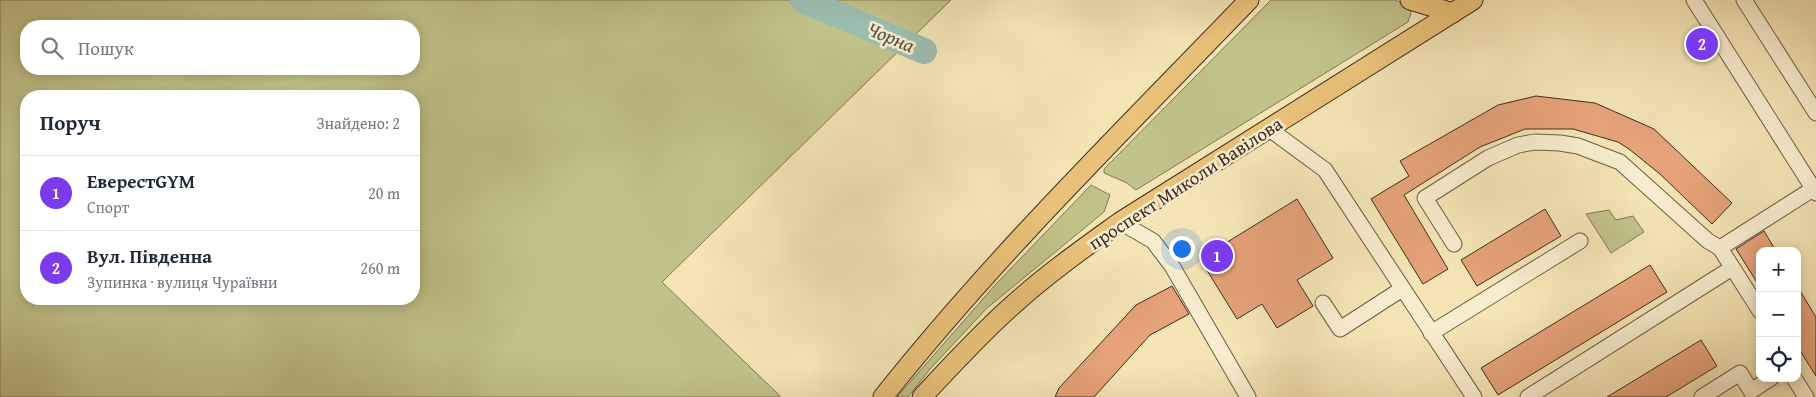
<!DOCTYPE html>
<html lang="uk">
<head>
<meta charset="utf-8">
<style>
  body { margin:0; font-family:"Gentium Book Plus",serif; background:#f2f2f3; color:#1f2937 }
  .controls { position:absolute; right:15px; bottom:15px; display:grid; overflow:hidden; border-radius:10px; box-shadow:0 2px 12px #0003 }
  .controls button { width:45px; height:45px; display:grid; place-items:center; padding:0; border:0; border-bottom:1px solid #e0e1e3; background:#fff; color:#1f2937; font:25px sans-serif }
  .you { position:absolute; left:1181px; top:248px; width:18px; height:18px; margin:-12px; border:4px solid #fff; border-radius:50%; background:#1a73e8; box-shadow:0 0 0 8px #1a73e833 }
  .badge { display:grid; place-items:center; width:32px; height:32px; border-radius:50%; background:#7c3aed; color:#fff; font-size:16px; font-weight:700 }
  .pin { position:absolute; translate:-50% -50%; border:2px solid #fff; box-shadow:0 1px 5px #0006 }
  .list { margin:0; padding:0; list-style:none }
  h2 { display:flex; justify-content:space-between; align-items:center; height:65px; margin:0; padding:0 20px; font-size:21px }
  h2 small { font-size:16px; font-weight:400; color:#747a83 }
  .list li { display:grid; grid-template-columns:32px 1fr auto; gap:15px; align-items:center; box-sizing:border-box; height:75px; padding:0 20px; border-top:1px solid #e0e1e3 }
  .list b { display:block; font-size:19px; white-space:nowrap }
  .list p { margin:0; font-size:16px; white-space:nowrap; color:#747a83 }
  .list em { font-size:16px; font-style:normal; color:#747a83 }
  .icon { flex:none; width:28px; height:28px; fill:none; stroke:currentColor; stroke-width:2; stroke-linecap:round; stroke-linejoin:round }
  .map { position:relative; flex:none; width:1816px; height:397px; overflow:hidden }
  .search { position:absolute; background:#fff; box-shadow:0 2px 12px #0003; left:20px; top:20px; width:400px; height:55px; display:flex; align-items:center; gap:12px; box-sizing:border-box; padding:0 18px; border-radius:20px; color:#747a83; font-size:19px }
  .panel { position:absolute; background:#fff; box-shadow:0 2px 12px #0003; left:20px; top:90px; width:400px; height:215px; border-radius:20px }
  .map>svg:first-child { display:block }
</style>
</head>
<body>
<div class="map">
<svg width="1816" height="397" viewBox="0 0 1816 397">
  <rect width="100%" height="100%" fill="#f5e5b5"/>
  <filter id="stains"><feTurbulence type="fractalNoise" baseFrequency=".004" numOctaves="4"/><feColorMatrix values="0 0 0 0 .2 0 0 0 0 .09 0 0 0 0 .02 0 0 0 .5 -.17"/></filter>
  <radialGradient id="worn" r=".72"><stop offset=".6" stop-color="#630" stop-opacity="0"/><stop offset="1" stop-color="#630" stop-opacity=".3"/></radialGradient>
  <g fill="#c2c389" stroke="#817855" fill-rule="evenodd">
    <path d="M0 0H951L662 282 780 396V397H0ZM414 26V69H26V26ZM26 96H414V299H26Z"/>
    <path d="M1271 0H1395L1409 6 1411 13 1408 22 1136 190 1127 183 1104 173V169Z"/>
    <path d="M1091 185 1110 195 1104 212 987 308 931 368 908 397H897L996 284Z"/>
    <path d="M1609 210 1616 220 1633 216 1644 232 1611 253 1586 214Z"/>
  </g>
  <g fill="none" stroke-linecap="round" stroke-linejoin="round">
    <path stroke="#9dbeb2" stroke-width="26" d="M803 0 924 51"/>
  </g>
  <g fill="#e6a279" stroke="#402d21">
    <path d="M1536 96 1595 103 1654 129 1732 203 1712 224 1660 174 1629 149 1618 142 1573 129H1525L1480 147 1404 195 1448 269 1423 284 1371 199 1409 176 1400 161 1498 105Z"/>
    <path d="M1297 199 1333 258 1297 280 1313 306 1277 328 1262 304 1237 319 1200 259Z"/>
    <path d="M1545 209 1561 236 1477 286 1461 260Z"/>
    <path d="M1764 231 1776 251H1760V287L1736 249Z"/>
    <path d="M1650 265 1667 292 1498 395 1481 368Z"/>
    <path d="M1172 286 1189 314 1150 335 1094 397H1055L1059 388 1136 305Z"/>
    <path d="M1797 286 1816 317V376L1797 346Z"/>
    <path d="M1701 340 1717 366 1666 397H1607Z"/>
  </g>
  <g fill="none" stroke-linecap="round" stroke-linejoin="round">
    <defs>
      <g id="minor">
        <path d="M1694 0 1816 193"/>
        <path d="M1744 0 1816 113"/>
        <path d="M1268 128 1325 170 1474 397"/>
        <path d="M1120 222 1153 241 1172 266 1248 397"/>
        <path d="M1454 244 1425 198 1488 158 1518 145 1535 142 1560 143 1578 146 1620 162 1708 241 1720 248"/>
        <path d="M1323 303 1340 329 1402 289"/>
        <path d="M1760 311 1720 248 1816 187"/>
        <path d="M1431 333 1580 241"/>
        <path d="M1794 378 1806 397"/>
        <path d="M1528 397 1732 268"/>
        <path d="M1702 397 1740 373 1751 391 1771 378"/>
      </g>
      <g id="major">
        <path d="M1410 0 1453 13"/>
        <path d="M883 397C995 256 1124 130 1249 0"/>
        <path d="M922 397C952 365 981 333 1014 304 1047 274 1084 248 1120 222L1473 0"/>
      </g>
    </defs>
    <use href="#minor" stroke="#6d5b46" stroke-width="17"/>
    <use href="#major" stroke="#402d21" stroke-width="21"/>
    <use href="#minor" stroke="#f8eecf" stroke-width="15"/>
    <use href="#major" stroke="#eac27a" stroke-width="19"/>
  </g>
  <g text-anchor="middle" stroke-width="5" stroke-linejoin="round" paint-order="stroke">
    <g font-size="19" fill="#402d21" stroke="#f8eecf">
      <text transform="translate(1185 183) rotate(-33)" y="7">проспект Миколи Вавілова</text>
    </g>
    <g font-size="20" font-style="italic" fill="#575145" stroke="#f8eecf">
      <text transform="translate(891 37) rotate(23)" y="7">Чорна</text>
    </g>
  </g>
  <rect width="100%" height="100%" filter="url(#stains)"/>
  <rect width="100%" height="100%" fill="url(#worn)"/>
</svg>
<div class="controls">
<button>+</button>
<button>−</button>
<button><svg class="icon" aria-label="locate" viewBox="0 0 24 24"><circle cx="12" cy="12" r="6"/><path d="M12 2v4M12 18v4M2 12h4M18 12h4"/></svg></button>
</div>
<div class="you"></div>
<div class="pin badge" style="left:1217px;top:256px">1</div>
<div class="pin badge" style="left:1702px;top:44px">2</div>
<div class="search"><svg class="icon" aria-label="search" viewBox="0 0 24 24"><circle cx="10" cy="10" r="6"/><path d="M15 15l6 6"/></svg>Пошук</div>
<section class="panel">
<h2>Поруч<small>Знайдено: 2</small></h2>
<ul class="list">
<li><span class="badge">1</span><div><b>ЕверестGYM</b><p>Спорт</p></div><em>20 m</em></li>
<li><span class="badge">2</span><div><b>Вул. Південна</b><p>Зупинка · вулиця Чураївни</p></div><em>260 m</em></li>
</ul>
</section>
</div>
</body>
</html>
